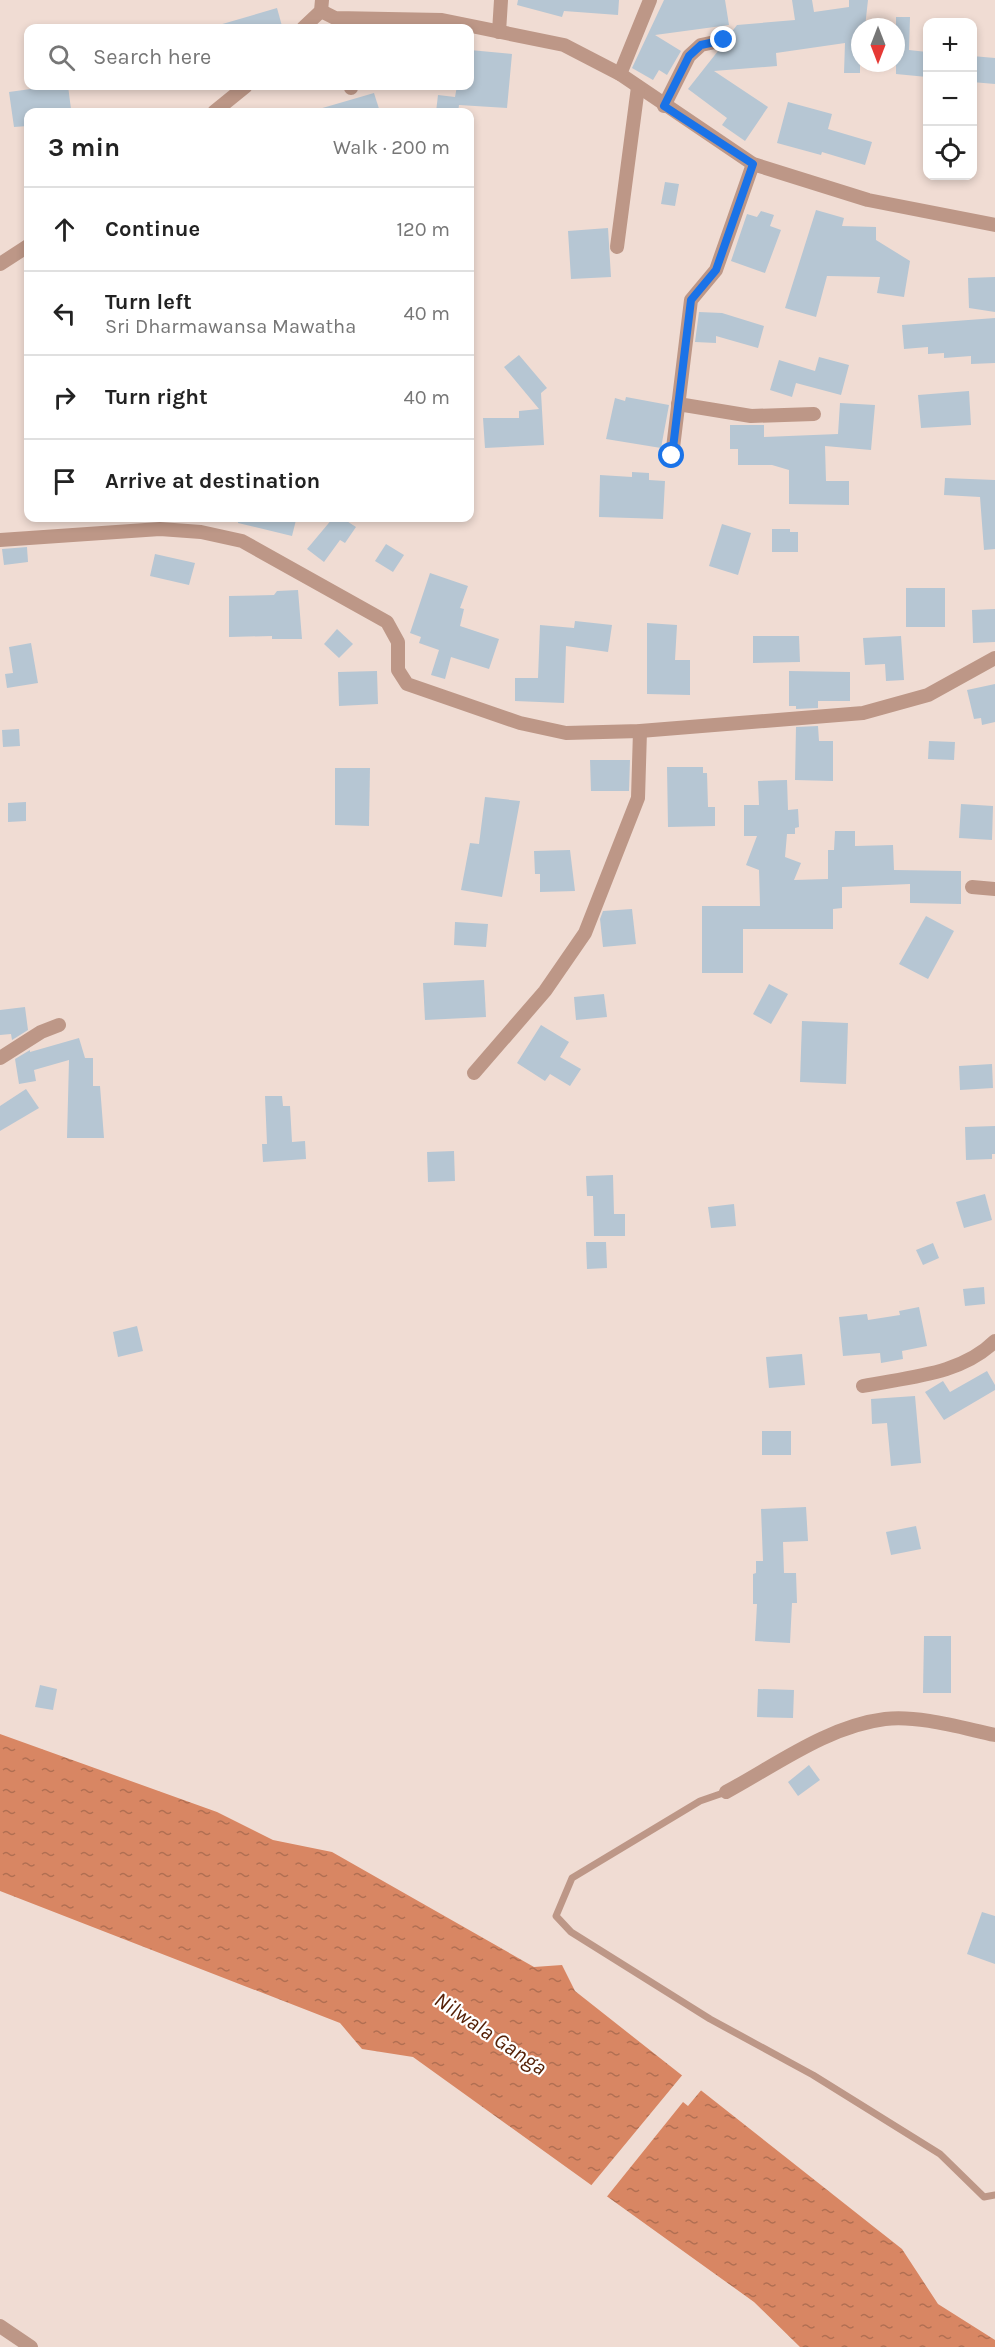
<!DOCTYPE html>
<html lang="en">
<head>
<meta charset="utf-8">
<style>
  body { margin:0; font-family:Karla,sans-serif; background:#f6f6f6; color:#222 }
  .controls { position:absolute; right:18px; top:18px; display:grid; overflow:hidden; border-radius:12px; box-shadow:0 3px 9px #0003 }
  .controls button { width:54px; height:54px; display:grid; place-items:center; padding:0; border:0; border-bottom:2px solid #e0e0e0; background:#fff; color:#222; font:30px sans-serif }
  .compass { position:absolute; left:851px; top:18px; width:54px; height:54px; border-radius:50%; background:#fff; box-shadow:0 3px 9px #0003; rotate:180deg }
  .stop { position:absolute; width:18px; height:18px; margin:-14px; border:4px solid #1a73e8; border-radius:50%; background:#fff }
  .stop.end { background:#1a73e8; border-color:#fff; box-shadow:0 2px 6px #0008 }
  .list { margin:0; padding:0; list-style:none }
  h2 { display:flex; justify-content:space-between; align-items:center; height:78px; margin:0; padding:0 24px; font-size:26px }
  h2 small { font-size:20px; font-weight:400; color:#767676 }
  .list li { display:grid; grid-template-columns:39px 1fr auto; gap:18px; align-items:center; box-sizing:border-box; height:84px; padding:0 24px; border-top:2px solid #e0e0e0 }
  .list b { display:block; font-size:22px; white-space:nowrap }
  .list p { margin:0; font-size:20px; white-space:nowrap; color:#767676 }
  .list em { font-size:20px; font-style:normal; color:#767676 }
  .icon { flex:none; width:33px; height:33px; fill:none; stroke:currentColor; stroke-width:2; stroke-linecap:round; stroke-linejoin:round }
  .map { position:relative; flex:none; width:995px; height:2347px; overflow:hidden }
  .search { position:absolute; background:#fff; box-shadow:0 3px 9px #0003; left:24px; top:24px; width:450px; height:66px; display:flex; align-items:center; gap:15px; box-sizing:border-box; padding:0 21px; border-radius:12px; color:#767676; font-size:22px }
  .panel { position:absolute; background:#fff; box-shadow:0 3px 9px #0003; left:24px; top:108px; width:450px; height:414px; border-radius:12px }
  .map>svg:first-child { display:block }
</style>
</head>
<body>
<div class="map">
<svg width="995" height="2347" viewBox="0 0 995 2347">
  <defs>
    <pattern id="water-ripples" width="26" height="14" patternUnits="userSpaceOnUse" patternTransform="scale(1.5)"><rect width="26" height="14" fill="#d88663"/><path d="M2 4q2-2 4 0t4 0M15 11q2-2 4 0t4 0" fill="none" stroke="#b16f52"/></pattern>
  </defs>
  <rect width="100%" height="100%" fill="#f0dcd3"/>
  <path fill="url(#water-ripples)" d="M0 1734 217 1812 273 1840 332 1852 534 1967 562 1965 575 1991 902 2249 938 2304 995 2340V2347H800L754 2302 413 2057 362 2049 340 2023 0 1891Z"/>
  <path fill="#f0dcd3" d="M684 2073 703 2088 688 2106 683 2102 605 2199 589 2188Z"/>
  <g fill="#b6c6d3">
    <path d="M518 0H619L618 15 564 11 562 17 517 5Z"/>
    <path d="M664 0H725L729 25 655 35 681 51 667 75 659 70 653 80 632 68Z"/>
    <path d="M792 0H812L814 12 849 7V0H868L865 27H860V73H844L845 43 776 53 777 66 714 71 768 107 745 141 722 125 727 118 688 89 718 51 730 46 733 39 730 34 737 25 795 20Z"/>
    <path d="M277 8 282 26 274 28H220L219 25Z"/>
    <path d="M896 17H910L909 50 927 52V77L896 74Z"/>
    <path d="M470 50 512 54 507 108 459 105 458 112H436L438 95 455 97 457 86H470Z"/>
    <path d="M972 56 995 58V84L972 82Z"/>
    <path d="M52 86H68L71 109 28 112V126L14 127 9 92Z"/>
    <path d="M374 93 380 112H320L319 109Z"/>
    <path d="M788 102 832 114 828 129 872 142 865 165 822 152 821 155 777 143Z"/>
    <path d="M665 182 679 184 675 206 661 204Z"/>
    <path d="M816 210 844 218 842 226 876 227V240L910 261 904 297 877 293 880 277 827 276 816 317 785 308Z"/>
    <path d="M761 211 774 215 770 226 781 230 765 273 731 261 747 214 757 217Z"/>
    <path d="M608 228 611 277 571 279 568 231Z"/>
    <path d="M995 277V312L969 308 968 278Z"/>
    <path d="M699 312 722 313 764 326 758 348 716 336V343L695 342Z"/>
    <path d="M995 318V363L971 364V356L944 358V353L928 354V347L904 349 902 325Z"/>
    <path d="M519 355 547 388 541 393 544 445 485 448 483 418H519V411L539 409 504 367Z"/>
    <path d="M819 357 849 365 841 395 796 383 792 397 770 390 779 360 815 371Z"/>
    <path d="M969 391 971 425 921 428 918 395Z"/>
    <path d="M626 397 669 405 661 448 606 439 615 398 625 401Z"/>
    <path d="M840 403 875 405 871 450 825 446 826 481H849V505L789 504V470L772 465H738V449H730V425H764V437L838 434Z"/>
    <path d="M632 472 649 473V480L665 481 663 519 599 517 600 475 632 477Z"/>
    <path d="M945 478 995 480V549L984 550 980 497 944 495Z"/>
    <path d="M238 518H287L296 520 292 536 238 523Z"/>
    <path d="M333 518H342L356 527 345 543 340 540 324 562 307 549Z"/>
    <path d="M722 524 751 533 738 575 709 566Z"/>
    <path d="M772 529H790V532H798V552H772Z"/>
    <path d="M386 544 404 555 393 572 375 561Z"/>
    <path d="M27 547 28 562 4 565 2 549Z"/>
    <path d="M155 554 195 563 189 585 150 576Z"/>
    <path d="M430 573 468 586 460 608 464 609 460 626 499 639 489 669 451 657 445 679 431 675 439 650 419 643 421 637 410 633Z"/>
    <rect x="906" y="588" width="39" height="39"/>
    <path d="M298 590 302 639H272V636L229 637V596L274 595 277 591Z"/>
    <path d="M995 609V642L973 643 972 610Z"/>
    <path d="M575 621 612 625 608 652 566 646 564 703 515 701V678H538L540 625 574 628Z"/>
    <path d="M647 623 677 625 675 660H690V695L647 694Z"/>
    <path d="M337 629 353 644 339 658 324 644Z"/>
    <path d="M753 636H799L800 662 753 663Z"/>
    <path d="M901 636 904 680 886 681 885 664 865 665 863 638Z"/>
    <path d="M31 643 38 683 7 688 5 674 13 673 9 647Z"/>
    <path d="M377 671 378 704 339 706 338 672Z"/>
    <path d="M789 671 850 672V701H818V708L796 709V706H789Z"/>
    <path d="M995 684V722L982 725 981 718 974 719 967 690Z"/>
    <path d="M818 726 819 741H833V781L795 780 796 727Z"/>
    <path d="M19 729 20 746 3 747 2 730Z"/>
    <path d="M929 741 955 742 954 760 928 759Z"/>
    <path d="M590 760H630L629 791H591Z"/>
    <path d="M667 767H703V773H707L708 807H715V826L668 827Z"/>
    <path d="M335 768H370L369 826 335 825Z"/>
    <path d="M787 780 788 810 798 809 799 827 795 828V834H787L785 857 801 863 794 880 828 879V850H834L835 831H855V846L893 845 894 870 961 871V904L910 903V884L842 887V908L833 909V929H743V973H702V906H760L759 870 746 865 757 836H744V805H759L758 781Z"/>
    <path d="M485 797 520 801 502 897 461 890 470 843 479 844Z"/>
    <path d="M26 802V821L8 822V803Z"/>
    <path d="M961 804 993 806 992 840 959 838Z"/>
    <path d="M570 850 575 891 540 892V874H535L534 851Z"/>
    <path d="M632 909 636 944 603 947 600 919 603 911Z"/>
    <path d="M926 916 954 931 928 979 899 964Z"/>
    <path d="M455 922 488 924 486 947 454 945Z"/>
    <path d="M484 980 486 1017 425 1020 423 983Z"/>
    <path d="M769 984 788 994 771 1024 753 1014Z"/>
    <path d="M604 994 607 1017 576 1020 574 997Z"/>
    <path d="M25 1007 28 1030 12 1040 11 1034 0 1035V1010Z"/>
    <path d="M802 1021 848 1023 846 1084 800 1082Z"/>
    <path d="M541 1025 569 1042 560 1057 581 1069 570 1086 550 1074 545 1081 517 1063Z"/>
    <path d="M79 1038 85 1058H93V1086H100L104 1138H67L69 1060 34 1070 36 1081 19 1084 15 1059 30 1050V1052Z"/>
    <path d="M992 1064 993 1088 960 1090 959 1066Z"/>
    <path d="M26 1089 39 1108 0 1131V1106Z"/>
    <path d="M265 1096H282L283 1106H290L292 1142 305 1141 306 1159 263 1162 262 1144H267Z"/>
    <path d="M995 1126V1154H992V1159L966 1160 965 1127Z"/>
    <path d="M454 1151 455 1181 428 1182 427 1152Z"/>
    <path d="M613 1175 614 1214H625V1236H594L593 1196H587L586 1176Z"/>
    <path d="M985 1194 992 1220 964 1228 956 1202Z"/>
    <path d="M734 1204 736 1226 711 1228 708 1207Z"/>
    <path d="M586 1242H606L607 1268 587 1269Z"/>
    <path d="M933 1243 939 1258 923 1265 916 1250Z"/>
    <path d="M984 1287 985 1304 965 1306 963 1289Z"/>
    <path d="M919 1307 927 1346 902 1351 903 1359 881 1363 880 1353 843 1356 839 1317 867 1314 868 1320 900 1315 899 1311Z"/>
    <path d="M137 1326 143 1351 118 1357 113 1332Z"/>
    <path d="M802 1354 805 1385 769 1388 766 1357Z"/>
    <path d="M987 1371 995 1385V1390L944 1420 925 1392 943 1381 950 1392Z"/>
    <path d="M915 1396 921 1463 891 1466 887 1423 872 1424 871 1399Z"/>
    <rect x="762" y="1431" width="29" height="24"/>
    <path d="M806 1507 808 1541 783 1542 784 1573H796L797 1603H792L790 1643 755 1641 757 1604H753V1574L756 1573V1561H763L761 1509Z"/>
    <path d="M916 1526 921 1549 891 1555 886 1532Z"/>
    <path d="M924 1636H951V1693H923Z"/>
    <path d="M40 1685 57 1689 53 1710 35 1707Z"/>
    <path d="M758 1689 794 1690 793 1718 757 1717Z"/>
    <path d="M809 1765 820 1780 798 1796 788 1782Z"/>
    <path d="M982 1912 995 1916V1964L967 1954Z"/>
  </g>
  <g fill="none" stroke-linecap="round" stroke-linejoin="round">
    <path stroke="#bd9787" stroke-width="7" d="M726 1792 700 1801 572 1878 556 1916 571 1932 710 2019 813 2075 940 2154 984 2197 995 2195"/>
    <g stroke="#bd9787" stroke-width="14">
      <path d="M321 11 335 18 442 20 564 45 620 74 753 164 868 200 995 225"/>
      <path d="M303 28 321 11 322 0"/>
      <path d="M499 32 501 0"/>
      <path d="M620 74 650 0"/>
      <path d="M351 86V88"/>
      <path d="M664 106 689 56 701 45 724 40"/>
      <path d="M214 112 246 86"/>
      <path d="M617 247 638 87"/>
      <path d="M0 264 28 246"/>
      <path d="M678 404 751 416 814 414"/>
      <path d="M672 456 691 300 716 270 753 164"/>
      <path d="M0 540 160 529 201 532 242 541 387 622 398 642V670L407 684 520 723 566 733 640 731 863 713 928 695 995 658"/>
      <path d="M972 887 995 889"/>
      <path d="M0 1058 41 1032 59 1025"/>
      <path d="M474 1073 545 991 585 933 638 798 640 731"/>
      <path d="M863 1386C908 1377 961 1375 995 1341"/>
      <path d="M726 1792C776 1765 828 1726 885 1719 919 1715 962 1728 995 1735"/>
      <path d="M0 2326 31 2347"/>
    </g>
  </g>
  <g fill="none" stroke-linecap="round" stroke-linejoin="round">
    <path stroke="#1a73e8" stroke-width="8" d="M672 456 691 300 716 270 753 164 664 106 689 56 701 45 724 40"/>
  </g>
  <g text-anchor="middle" stroke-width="4.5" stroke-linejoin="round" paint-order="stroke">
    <g font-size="22" font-style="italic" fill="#552107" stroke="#fff">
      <text transform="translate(491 2033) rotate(34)" y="8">Nilwala Ganga</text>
    </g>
  </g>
</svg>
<div class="controls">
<button>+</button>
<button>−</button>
<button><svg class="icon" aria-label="locate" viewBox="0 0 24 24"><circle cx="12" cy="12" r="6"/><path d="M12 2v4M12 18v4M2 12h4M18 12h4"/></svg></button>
</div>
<svg class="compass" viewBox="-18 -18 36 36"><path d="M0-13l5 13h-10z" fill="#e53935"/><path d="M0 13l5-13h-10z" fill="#767676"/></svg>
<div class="stop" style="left:672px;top:456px"></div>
<div class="stop end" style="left:724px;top:40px"></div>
<div class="search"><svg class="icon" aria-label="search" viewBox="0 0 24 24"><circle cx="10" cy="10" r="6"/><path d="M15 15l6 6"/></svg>Search here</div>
<section class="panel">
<h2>3 min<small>Walk · 200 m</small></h2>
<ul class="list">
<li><svg class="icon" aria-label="ahead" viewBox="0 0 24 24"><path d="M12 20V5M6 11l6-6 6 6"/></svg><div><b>Continue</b></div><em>120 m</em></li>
<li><svg class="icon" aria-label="left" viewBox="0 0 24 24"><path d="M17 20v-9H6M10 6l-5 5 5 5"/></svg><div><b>Turn left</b><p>Sri Dharmawansa Mawatha</p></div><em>40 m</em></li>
<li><svg class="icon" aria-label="right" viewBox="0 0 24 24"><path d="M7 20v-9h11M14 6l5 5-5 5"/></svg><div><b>Turn right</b></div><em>40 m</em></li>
<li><svg class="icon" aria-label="arrive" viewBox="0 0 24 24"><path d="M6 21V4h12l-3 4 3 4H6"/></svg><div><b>Arrive at destination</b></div></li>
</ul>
</section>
</div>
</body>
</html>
